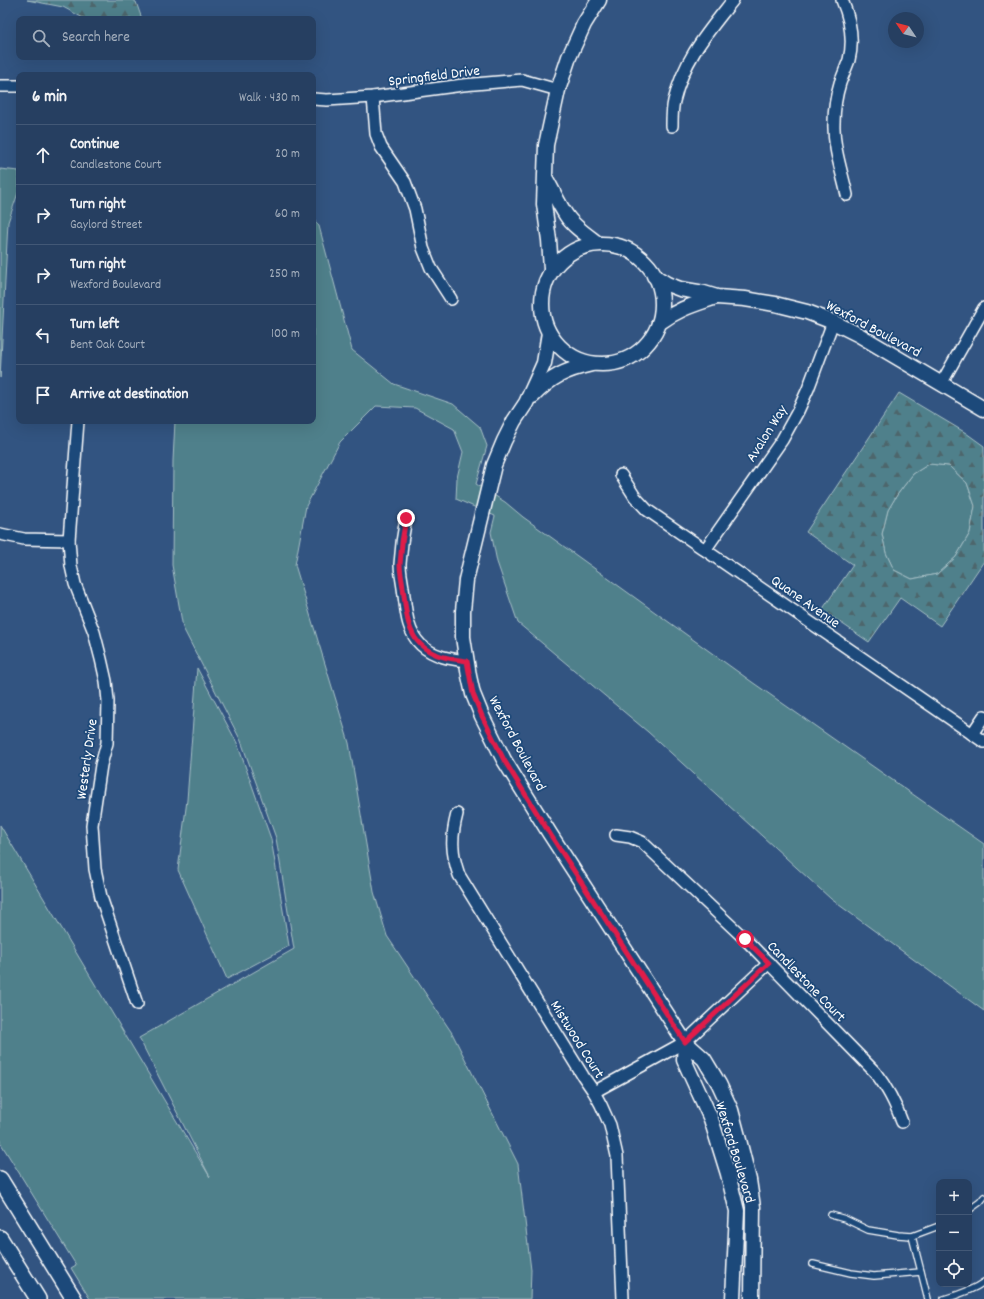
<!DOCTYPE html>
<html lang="en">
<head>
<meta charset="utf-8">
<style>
  body { margin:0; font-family:Dekko,sans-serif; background:#2e4667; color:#f1f3f6 }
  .controls { position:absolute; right:12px; bottom:12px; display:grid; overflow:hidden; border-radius:8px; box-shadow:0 4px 16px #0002 }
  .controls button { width:36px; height:36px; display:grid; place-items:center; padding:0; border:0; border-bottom:1px solid #425876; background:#263f61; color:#f1f3f6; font:20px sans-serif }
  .compass { position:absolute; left:888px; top:12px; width:36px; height:36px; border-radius:50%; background:#263f61; box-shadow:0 4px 16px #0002; rotate:305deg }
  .stop { position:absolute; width:12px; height:12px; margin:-9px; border:3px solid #e11d48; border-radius:50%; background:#fff }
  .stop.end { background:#e11d48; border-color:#fff; box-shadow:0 1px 4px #0008 }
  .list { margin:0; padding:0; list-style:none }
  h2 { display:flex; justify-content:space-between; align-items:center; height:52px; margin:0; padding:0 16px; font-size:17px }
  h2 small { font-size:13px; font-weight:400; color:#a4afbd }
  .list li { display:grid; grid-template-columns:26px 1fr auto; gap:12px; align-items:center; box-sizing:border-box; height:60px; padding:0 16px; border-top:1px solid #425876 }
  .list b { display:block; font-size:15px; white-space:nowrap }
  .list p { margin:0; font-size:13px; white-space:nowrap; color:#a4afbd }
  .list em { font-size:13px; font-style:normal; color:#a4afbd }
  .icon { flex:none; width:22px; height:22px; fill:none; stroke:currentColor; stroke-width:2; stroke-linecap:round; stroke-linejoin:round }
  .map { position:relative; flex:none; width:984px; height:1299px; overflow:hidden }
  .search { position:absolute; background:#263f61; box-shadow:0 4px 16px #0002; left:16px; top:16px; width:300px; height:44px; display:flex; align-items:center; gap:10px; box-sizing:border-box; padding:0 14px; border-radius:8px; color:#a4afbd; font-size:15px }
  .panel { position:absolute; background:#263f61; box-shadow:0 4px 16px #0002; left:16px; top:72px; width:300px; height:352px; border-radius:8px }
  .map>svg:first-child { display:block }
</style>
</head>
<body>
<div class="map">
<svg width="984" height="1299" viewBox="0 0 984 1299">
  <defs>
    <pattern id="forest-firs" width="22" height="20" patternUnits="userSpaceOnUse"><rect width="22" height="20" fill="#4f808b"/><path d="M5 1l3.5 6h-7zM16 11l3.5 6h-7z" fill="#4e666c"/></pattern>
  </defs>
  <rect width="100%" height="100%" fill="#325481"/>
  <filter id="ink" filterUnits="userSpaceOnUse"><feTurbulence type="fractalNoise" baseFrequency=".025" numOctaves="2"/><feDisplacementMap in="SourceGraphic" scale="8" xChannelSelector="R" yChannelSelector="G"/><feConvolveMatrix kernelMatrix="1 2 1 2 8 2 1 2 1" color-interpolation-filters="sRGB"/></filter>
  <g filter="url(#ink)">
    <g fill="#4f808b" stroke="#a7c0c5">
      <path d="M0 169 19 171V190L8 222 0 378Z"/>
      <path d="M313 219 319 226 352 350 394 384 453 404 480 427 487 446 476 484 505 502 523 517 752 682 984 844V1011L831 899 648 732 518 623 497 562 491 532 495 516 456 499 457 478 463 452 454 429 415 408 376 406 340 442 306 506 295 565 349 743 374 892 387 936 452 1033 518 1164 531 1270 530 1299H90L71 1268 76 1265 0 1142V825L210 1177 139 1038 294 949 276 838 241 741 183 628 172 565 173 461 175 421H313Z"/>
      <path d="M929 464 949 466 967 483 975 506 970 533 956 557 937 574 912 579 894 570 886 553 882 534 888 510 897 495 913 474Z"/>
      <path d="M197 668 237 743 271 839 289 946 227 979 178 870 187 800Z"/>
    </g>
    <g fill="url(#forest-firs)" stroke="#a7c0c5" fill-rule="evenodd">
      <path d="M27 0H133L136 2 142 19H85L63 7Z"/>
      <path d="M899 393 966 433 984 446V561L940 626 900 598 869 642 822 610 853 565 806 532ZM929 464 949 466 967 483 975 506 970 533 956 557 937 574 912 579 894 570 886 553 882 534 888 510 897 495 913 474Z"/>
    </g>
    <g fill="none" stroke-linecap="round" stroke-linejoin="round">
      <defs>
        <g id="service">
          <path d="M969 1210 980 1202 984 1197"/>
          <path d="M831 1215 845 1219 868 1230 898 1235 912 1236 939 1226"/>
          <path d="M912 1236 928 1299"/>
          <path d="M813 1264 851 1273 874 1276 921 1272"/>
          <path d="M944 1299C958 1295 973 1290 984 1282"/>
        </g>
        <g id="minor">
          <path d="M842 0C850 19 854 40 849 60 846 68 843 75 840 83 836 96 834 110 834 123 833 147 842 172 847 195"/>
          <path d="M0 86H19"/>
          <path d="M373 97 376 134 381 147 405 182 415 209 423 248 431 268 451 299"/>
          <path d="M313 99 327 100 373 97 463 85 522 80 558 90"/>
          <path d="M672 126C672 118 672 109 674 101 684 59 707 33 733 0"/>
          <path d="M941 384 984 308"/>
          <path d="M78 421 69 540 71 566 75 584 94 632 101 659 106 681 108 701 107 743 101 765 92 825 95 869 101 897 137 1004"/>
          <path d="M621 475 635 497 647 510 984 742"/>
          <path d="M406 518C403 533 401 548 400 564 400 572 402 580 403 588 406 608 406 631 421 645 434 657 451 659 467 661"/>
          <path d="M0 534 24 539 69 540"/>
          <path d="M705 550 782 440 798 411 808 389 833 322"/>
          <path d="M972 734 984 716"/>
          <path d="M457 814C451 837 451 852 459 875L583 1076 594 1092 601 1105 610 1125 617 1156 623 1299"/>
          <path d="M616 835 630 837 642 842 745 939 875 1072C888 1089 895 1102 902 1122"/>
          <path d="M594 1092 685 1042 769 963"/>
        </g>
        <g id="tertiary">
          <path d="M546 179C553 191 558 203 566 215 573 226 585 234 596 242"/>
          <circle cx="602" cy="304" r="60"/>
          <path d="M551 269 549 240 544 204 546 145 558 90 569 57 584 24 599 0"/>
          <path d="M654 276 667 284 680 289 704 293 717 297 745 299 775 304 807 312 833 322 859 335 984 409"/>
          <path d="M659 323C680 308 693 305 716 297"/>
          <path d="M549 333 544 363 536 381 526 403 514 421 504 441 494 465 466 580 463 611V637L469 676 473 694 482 716 504 760 550 834 685 1042 704 1059 719 1084 731 1110 740 1144 749 1180 753 1207 752 1299"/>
          <path d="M533 396C552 376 566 370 592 364"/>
          <path d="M685 1042 684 1060 711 1119 728 1174 737 1211 733 1299"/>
        </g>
        <g id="secondary">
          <path d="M0 1179 74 1299"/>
          <path d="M0 1238 38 1299"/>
        </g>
      </defs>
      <use href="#service" stroke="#fff" stroke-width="8"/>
      <use href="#minor" stroke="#fff" stroke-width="14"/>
      <use href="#tertiary" stroke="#fff" stroke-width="17"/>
      <use href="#secondary" stroke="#fff" stroke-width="18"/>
      <use href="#service" stroke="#1f4a7a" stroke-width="5.5"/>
      <use href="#minor" stroke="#1f4a7a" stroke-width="11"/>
      <use href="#tertiary" stroke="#1f4a7a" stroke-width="14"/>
      <use href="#secondary" stroke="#1f4a7a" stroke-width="15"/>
    </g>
  </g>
  <g fill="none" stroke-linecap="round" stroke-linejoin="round" filter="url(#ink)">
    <path stroke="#e11d48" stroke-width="5" d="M406 518C403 533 401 548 400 564 400 572 402 580 403 588 406 608 406 631 421 645 434 657 451 659 467 661L473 694 482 716 504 760 550 834 685 1042 769 963 745 939"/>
  </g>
  <g text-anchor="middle" stroke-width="3.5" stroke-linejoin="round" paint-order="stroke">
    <g font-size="15" fill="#fff" stroke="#1f4a7a">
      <text transform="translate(434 75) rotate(-7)" y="5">Springfield Drive</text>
      <text transform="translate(874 328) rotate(28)" y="5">Wexford Boulevard</text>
      <text transform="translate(766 433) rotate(-58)" y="5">Avalon Way</text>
      <text transform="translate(806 601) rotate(35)" y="5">Quane Avenue</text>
      <text transform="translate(518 743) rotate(62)" y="5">Wexford Boulevard</text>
      <text transform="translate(86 759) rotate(-82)" y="5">Westerly Drive</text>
      <text transform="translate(807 981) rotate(46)" y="5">Candlestone Court</text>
      <text transform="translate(578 1039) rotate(58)" y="5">Mistwood Court</text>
      <text transform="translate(736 1152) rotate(73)" y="5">Wexford Boulevard</text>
    </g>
  </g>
</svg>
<div class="controls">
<button>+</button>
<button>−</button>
<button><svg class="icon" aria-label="locate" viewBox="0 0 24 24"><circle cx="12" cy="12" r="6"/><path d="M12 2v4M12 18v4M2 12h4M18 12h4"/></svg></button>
</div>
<svg class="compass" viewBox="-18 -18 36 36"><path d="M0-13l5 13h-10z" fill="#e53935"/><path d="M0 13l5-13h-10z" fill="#a4afbd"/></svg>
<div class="stop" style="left:745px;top:939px"></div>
<div class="stop end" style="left:406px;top:518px"></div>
<div class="search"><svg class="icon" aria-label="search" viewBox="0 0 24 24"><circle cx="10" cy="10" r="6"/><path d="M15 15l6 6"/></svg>Search here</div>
<section class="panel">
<h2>6 min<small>Walk · 430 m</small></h2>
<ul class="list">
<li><svg class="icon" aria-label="ahead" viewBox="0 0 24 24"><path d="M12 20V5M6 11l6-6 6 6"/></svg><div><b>Continue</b><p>Candlestone Court</p></div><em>20 m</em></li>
<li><svg class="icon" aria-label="right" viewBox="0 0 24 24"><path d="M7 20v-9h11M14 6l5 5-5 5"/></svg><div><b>Turn right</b><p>Gaylord Street</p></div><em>60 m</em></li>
<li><svg class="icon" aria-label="right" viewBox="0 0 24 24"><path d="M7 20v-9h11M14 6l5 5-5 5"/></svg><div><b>Turn right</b><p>Wexford Boulevard</p></div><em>250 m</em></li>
<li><svg class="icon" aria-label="left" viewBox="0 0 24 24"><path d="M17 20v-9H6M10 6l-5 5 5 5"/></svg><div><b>Turn left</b><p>Bent Oak Court</p></div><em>100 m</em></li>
<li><svg class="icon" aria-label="arrive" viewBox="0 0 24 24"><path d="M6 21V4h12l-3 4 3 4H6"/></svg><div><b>Arrive at destination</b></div></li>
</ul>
</section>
</div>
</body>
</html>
